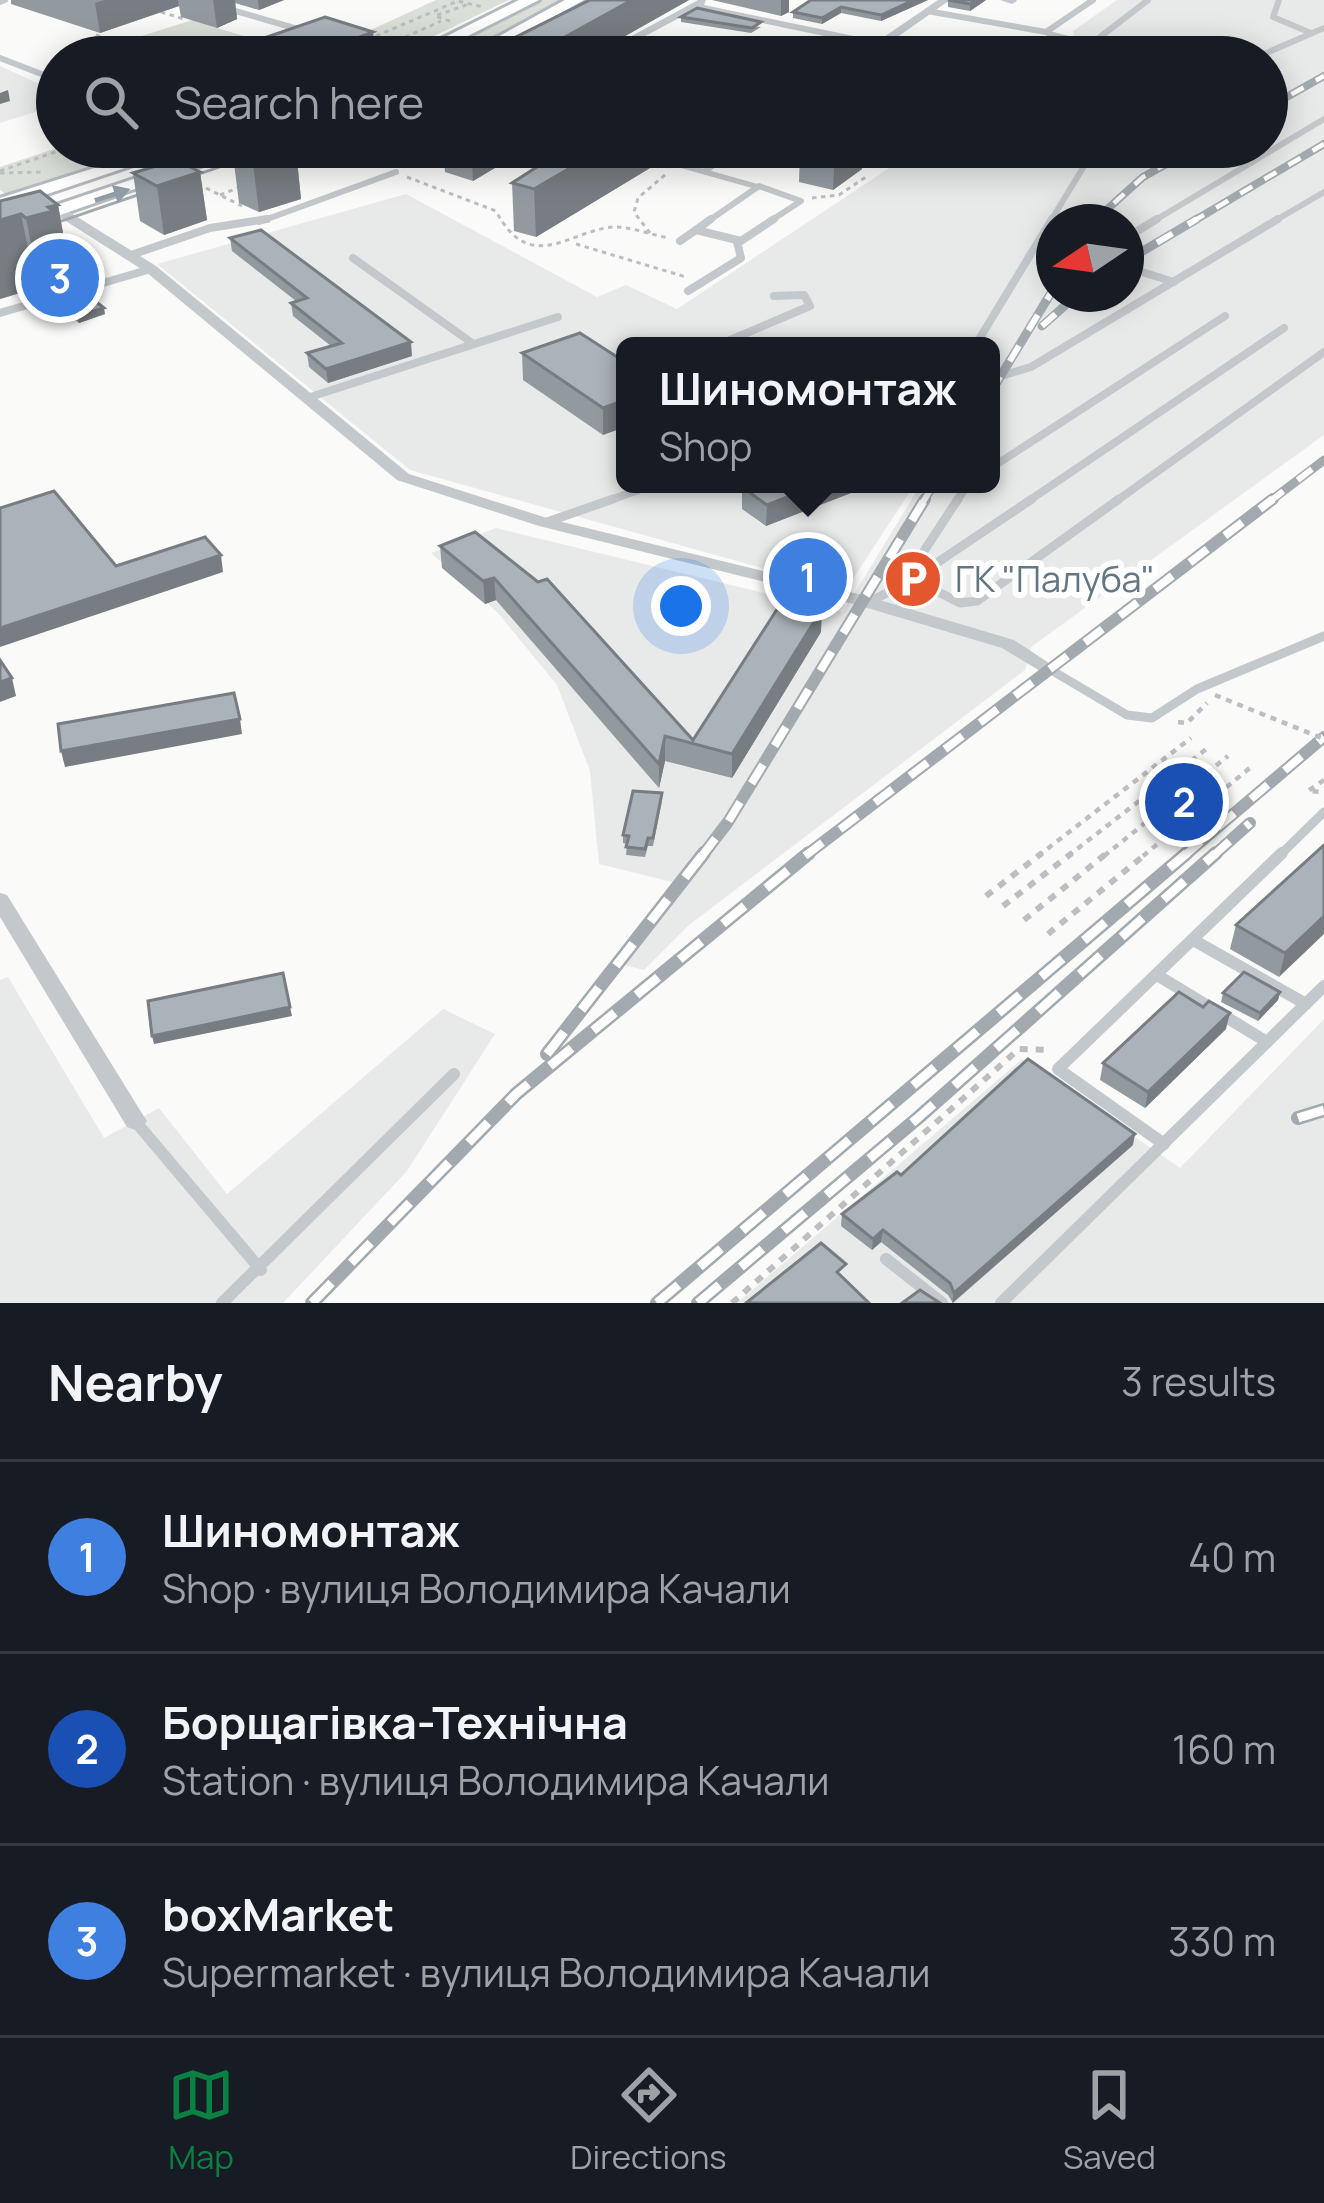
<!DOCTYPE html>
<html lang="en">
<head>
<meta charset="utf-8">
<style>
  body { margin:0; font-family:Manrope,sans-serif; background:#242831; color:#f1f3f6 }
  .compass { position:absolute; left:1036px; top:204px; width:108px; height:108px; border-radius:50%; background:#171b24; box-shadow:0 6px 30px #0003; rotate:257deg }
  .you { position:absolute; left:681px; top:606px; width:42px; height:42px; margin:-30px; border:9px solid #fff; border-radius:50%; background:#1a73e8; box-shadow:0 0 0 18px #1a73e833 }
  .badge { display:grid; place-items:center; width:78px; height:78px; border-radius:50%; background:#0b8043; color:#fff; font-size:39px; font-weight:700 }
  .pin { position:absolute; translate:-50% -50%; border:6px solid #fff; box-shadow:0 3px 12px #0006 }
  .popup { position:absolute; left:616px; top:337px; width:384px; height:156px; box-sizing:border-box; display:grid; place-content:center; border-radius:18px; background:#171b24; filter:drop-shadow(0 3px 9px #0005); font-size:39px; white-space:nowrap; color:#9ea1a6 }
  .popup b { font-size:45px; color:#f1f3f6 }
  .popup::after { content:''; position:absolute; left:50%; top:100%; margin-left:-24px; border:24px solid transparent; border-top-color:#171b24 }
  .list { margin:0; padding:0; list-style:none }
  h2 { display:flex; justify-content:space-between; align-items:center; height:156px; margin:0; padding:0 48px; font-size:51px }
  h2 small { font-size:39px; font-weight:400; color:#9ea1a6 }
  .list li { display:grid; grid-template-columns:78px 1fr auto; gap:36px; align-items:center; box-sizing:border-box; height:192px; padding:0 48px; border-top:3px solid #363941 }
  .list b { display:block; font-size:45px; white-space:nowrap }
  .list p { margin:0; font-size:39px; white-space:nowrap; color:#9ea1a6 }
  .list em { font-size:39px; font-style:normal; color:#9ea1a6 }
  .icon { flex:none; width:66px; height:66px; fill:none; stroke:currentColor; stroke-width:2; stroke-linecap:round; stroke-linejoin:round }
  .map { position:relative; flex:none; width:1324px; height:1303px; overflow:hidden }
  .search { position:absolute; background:#171b24; box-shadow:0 6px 30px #0003; left:36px; right:36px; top:36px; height:132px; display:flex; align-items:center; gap:30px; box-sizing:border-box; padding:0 42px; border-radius:66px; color:#9ea1a6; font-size:45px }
  .sheet { height:732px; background:#171b24 }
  nav { display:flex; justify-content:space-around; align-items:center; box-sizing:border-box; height:168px; border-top:3px solid #363941; background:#171b24; font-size:33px; color:#9ea1a6 }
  nav a { display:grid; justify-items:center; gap:6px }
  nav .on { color:#0b8043 }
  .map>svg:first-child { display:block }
</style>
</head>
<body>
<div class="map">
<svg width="1324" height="1303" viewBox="0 0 1324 1303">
  <rect width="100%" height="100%" fill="#fafaf8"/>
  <g fill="#e8e9e9" fill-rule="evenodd">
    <path d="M1117 0H1324V435L1031 647 1025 670 689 925 644 970 621 964 680 884 599 864 590 771 557 685 498 613 431 553 496 528 843 612 921 484H991V346H625V484H915L845 591 410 470 157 264 406 194 597 297 626 285 677 309 921 147H1267V57H1061L1076 47 1073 31ZM1054 222H1126V294H1054Z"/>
    <path d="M0 66 57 92V105L0 123Z"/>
    <path d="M8 977 104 1138 159 1108 227 1194 443 1009 495 1034 407 1171 283 1303H0V980Z"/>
    <path d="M1324 1019V1303H737L1022 1059 1180 1168Z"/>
  </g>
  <g fill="#dadfd7">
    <path d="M436 0H509L390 57 340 44Z"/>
    <path d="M540 0H567L458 57H425Z"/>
    <path d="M211 14 207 25 306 55 85 54Z"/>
    <path d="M60 147H149L7 195 0 190V167Z"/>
  </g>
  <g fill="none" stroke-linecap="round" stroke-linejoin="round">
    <defs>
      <g id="secondary">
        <path d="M519 0H539L426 57H405Z"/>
        <path d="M565 0H584L481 57H461Z"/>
        <path d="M160 147H187L0 210V198Z"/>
        <path d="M228 147H255L0 236V224Z"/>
      </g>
    </defs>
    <use href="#secondary" stroke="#b3babf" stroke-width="6"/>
    <g stroke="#bbbfc2" stroke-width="3" stroke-dasharray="4.5 4.5" stroke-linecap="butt">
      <path d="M161 12 184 19"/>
      <path d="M450 21 435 16 469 4"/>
      <path d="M96 35 113 42"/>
      <path d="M376 36 458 1 483 7"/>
      <path d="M397 41 441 21"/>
      <path d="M75 55 81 57"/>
      <path d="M75 147 69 152 98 153 100 147"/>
      <path d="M292 165 336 147"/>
      <path d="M0 171 70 147"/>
      <path d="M0 173 42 172"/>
      <path d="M407 177 496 211C530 275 567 232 612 227 629 226 652 235 669 238"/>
      <path d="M198 184 242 206"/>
      <path d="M220 195 243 186"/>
      <path d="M812 198 839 195 866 177"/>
      <path d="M650 233 634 212 638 198 666 174"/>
      <path d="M576 244 686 277"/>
    </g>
    <g stroke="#bbbfc2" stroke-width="4.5" stroke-dasharray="6 6" stroke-linecap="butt">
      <path d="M1178 722 1187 723 1207 703"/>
      <path d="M1324 780 1308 791 1324 792"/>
      <path d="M1038 856 1191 738"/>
      <path d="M1068 856 1209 747"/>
      <path d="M1104 856 1228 756"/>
      <path d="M1143 856 1251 767"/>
    </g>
    <g stroke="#bbbfc2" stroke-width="6" stroke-dasharray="8 8" stroke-linecap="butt">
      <path d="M986 896 1042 853"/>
      <path d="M1003 906 1072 853"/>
      <path d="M1024 920 1107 853"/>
      <path d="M1048 934 1147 853"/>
      <path d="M732 1303 1019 1049 1050 1050"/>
    </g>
    <g stroke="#c3c8cc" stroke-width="6">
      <path d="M1279 0 1273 17 1311 33"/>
      <path d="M0 2 5 0"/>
      <path d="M225 8 301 30"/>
      <path d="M927 11 1046 32 1093 0"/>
      <path d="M1049 34 1136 57"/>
      <path d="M364 49 394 57"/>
      <path d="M1074 57 1148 0"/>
      <path d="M1257 57 1324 28"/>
      <path d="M0 58 57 80"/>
      <path d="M855 162 878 164 904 147"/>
      <path d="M705 171 738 147"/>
      <path d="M259 222 396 172"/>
      <path d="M707 222 759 186 801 201 769 222"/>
      <path d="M1050 222 1089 158 1109 147"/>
      <path d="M1152 222 1324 119"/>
      <path d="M1273 222 1324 192"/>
    </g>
    <g stroke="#c3c8cc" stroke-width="8">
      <path d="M696 230 741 241 774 219"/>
      <path d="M696 230 711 219"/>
      <path d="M1126 238 1157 219"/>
      <path d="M680 241 696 230"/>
      <path d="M61 253 98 285"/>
      <path d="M131 255 210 228 267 219"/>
      <path d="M353 258 472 343"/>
      <path d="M1126 267 1174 282"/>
      <path d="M688 291 741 258 737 242"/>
      <path d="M0 313 151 269"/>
      <path d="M716 346 810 306 804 295 774 296"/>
      <path d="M975 346 1052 219"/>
      <path d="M991 379 1031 367 1278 219"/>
      <path d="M307 398 558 317"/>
      <path d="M991 468 1225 316"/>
      <path d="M605 502 655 484"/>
      <path d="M956 502 968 484"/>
      <path d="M1027 502 1284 328"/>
      <path d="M1115 502 1324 352"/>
    </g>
    <g stroke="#c3c8cc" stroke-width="9">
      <path d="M958 499 915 565 913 579 960 603 977 601 1119 499"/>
      <path d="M547 522 613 499"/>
      <path d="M869 602 910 581 1032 499"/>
      <path d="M1046 667 1127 715 1152 718 1197 689 1324 636"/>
      <path d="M1279 856 1324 812"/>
    </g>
    <g stroke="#c3c8cc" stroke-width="12">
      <path d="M1195 941 1306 1004"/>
      <path d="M1157 975 1267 1042"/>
      <path d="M135 1121 261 1270"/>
      <path d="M1164 1144 1058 1069 1282 853"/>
      <path d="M886 1259 942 1303"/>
      <path d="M222 1303 454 1074"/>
      <path d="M1001 1303 1324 986"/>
    </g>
    <g fill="#c3c8cc" fill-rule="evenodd">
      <path d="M698 0H706L704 5 878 41 938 0H950L889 43 947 57H926L882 48 876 50 872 46 696 9 606 57H593Z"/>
      <path d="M1000 0H1016L1017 1 1012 4Z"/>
      <path d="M606 147H626L765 186 759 190Z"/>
      <path d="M42 200H50L156 266 409 474 550 519 866 596 1014 640 1055 667 1052 671H1040L1002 648 854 604 539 526 397 480 146 272 42 206Z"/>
      <path d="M0 893 7 895 143 1115 147 1121 143 1127 135 1130 127 1127 0 917Z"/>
    </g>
    <use href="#secondary" fill="#fff" fill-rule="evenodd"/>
    <path stroke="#a2aab0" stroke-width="3" d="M0 242 278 147"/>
    <defs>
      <g id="rail-far3">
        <path d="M1267 108 1324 76"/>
        <path d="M1093 222 1143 177 1197 147"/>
        <path d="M1192 222 1324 144"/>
      </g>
      <g id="rail-far2">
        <path d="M1126 261 1197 219"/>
        <path d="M1042 326 1078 294"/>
        <path d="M991 392 1054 288"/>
        <path d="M923 502 934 484"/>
        <path d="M1269 502 1324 460"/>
      </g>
      <g id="rail-far1">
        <path d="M702 856 728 822 925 499"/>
        <path d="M805 856 1273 499"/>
        <path d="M1184 856 1324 737"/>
        <path d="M1213 856 1250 823"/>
      </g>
      <g id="rail">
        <path d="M547 1054 704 853"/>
        <path d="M1298 1118 1324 1110"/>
        <path d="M312 1303 516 1094 809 853"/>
        <path d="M657 1303 1187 853"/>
        <path d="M698 1303 919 1117 1216 853"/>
      </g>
    </defs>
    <use href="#rail-far3" stroke="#a2aab0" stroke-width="8"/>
    <use href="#rail-far2" stroke="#a2aab0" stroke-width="9"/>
    <use href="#rail-far1" stroke="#a2aab0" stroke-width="12"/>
    <use href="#rail" stroke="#a2aab0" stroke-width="14"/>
    <use href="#rail-far3" stroke="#fff" stroke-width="4.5" stroke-dasharray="14" stroke-linecap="butt"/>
    <use href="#rail-far2" stroke="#fff" stroke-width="6" stroke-dasharray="18" stroke-linecap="butt"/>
    <use href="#rail-far1" stroke="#fff" stroke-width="8" stroke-dasharray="22" stroke-linecap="butt"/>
    <use href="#rail" stroke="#fff" stroke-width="9" stroke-dasharray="28" stroke-linecap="butt"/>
    <path stroke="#bbbfc2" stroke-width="4.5" stroke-dasharray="6 6" stroke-linecap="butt" d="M1215 695 1324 739"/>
  </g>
  <g fill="#929a9f">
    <path d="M11 0H284L259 10 235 3 237 19 217 28 181 17 179 6 100 33 11 4Z"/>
    <path d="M689 0 588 57H488V51L579 7Z"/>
    <path d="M712 0H789V12L781 16Z"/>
    <path d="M928 0 881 21 841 13 822 24 793 18V12Z"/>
    <path d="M948 0H986L970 11 948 7Z"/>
    <path d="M681 17 761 27 751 33 681 22Z"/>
    <path d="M267 37 376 57H269Z"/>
    <path d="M443 147H530L473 181 445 172Z"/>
    <path d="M568 147H684L671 155 655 150V165L536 237 514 231 512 183Z"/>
    <path d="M800 147H890L876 156 863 154 862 169 833 190 799 182Z"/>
    <path d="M296 151 301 199 259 212 239 203 233 155Z"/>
    <path d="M200 172 207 220 164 235 140 221 133 173Z"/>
    <path d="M0 201 58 205 71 278 66 280 67 285 41 293 36 288 0 299Z"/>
    <path d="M230 238 412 356 328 383 309 367 307 353 331 346 293 316 291 303 296 301 232 251Z"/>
    <path d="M55 299 105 314 79 323 57 305Z"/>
    <path d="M522 353 625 362 603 435 523 380Z"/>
    <path d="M874 484 766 526 742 509V487Z"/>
    <path d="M475 532 693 740 821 632 732 778 665 761 659 788 496 600 485 604 442 568 440 546Z"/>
    <path d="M662 801 653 846H648L645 857 626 855 627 844 623 843V835Z"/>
    <path d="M1324 845 1279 977 1230 949 1236 925Z"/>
    <path d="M1280 992 1278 1000 1258 1021 1221 1002 1223 993Z"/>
    <path d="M1226 1029 1145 1108 1100 1080 1103 1063Z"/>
    <path d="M1133 1145 953 1303 948 1295 881 1242 872 1250 841 1226 842 1214 901 1175Z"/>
  </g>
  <g fill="#777d82">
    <path d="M104 0H178L179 6 100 33 95 3Z"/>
    <path d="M213 0H235L237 19 217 28Z"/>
    <path d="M258 0H284L259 10Z"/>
    <path d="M632 0H689L588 57H556V42Z"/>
    <path d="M781 0H789V12L781 16Z"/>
    <path d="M914 0H928L881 21V15Z"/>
    <path d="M977 0H986L970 11V4Z"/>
    <path d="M841 7V13L822 24V18Z"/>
    <path d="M373 32 376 57H316L315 54Z"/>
    <path d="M8 90 10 101 0 104V93Z"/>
    <path d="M471 147H530L473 181Z"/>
    <path d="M606 147H655V165L536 237 534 189Z"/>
    <path d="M671 147H684L671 155Z"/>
    <path d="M835 147H863L862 169 833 190Z"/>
    <path d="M877 147H890L876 156Z"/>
    <path d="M296 151 301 199 259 212 253 164Z"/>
    <path d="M200 172 207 220 164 235 157 186Z"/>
    <path d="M58 205 71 278 66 280 67 285 41 293 26 218 48 207Z"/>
    <path d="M21 214 36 288 0 299V220Z"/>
    <path d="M104 308 105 314 79 323 77 316Z"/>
    <path d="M411 342 412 356 328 383 326 369Z"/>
    <path d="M625 400V427L603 435V408Z"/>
    <path d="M821 484H874L766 526 767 505Z"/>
    <path d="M221 555 223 572 0 647V628Z"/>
    <path d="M494 578 496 600 485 604 483 581Z"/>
    <path d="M822 609 821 632 732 778V754Z"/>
    <path d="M12 678 16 696 0 702V682Z"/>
    <path d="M240 719 242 734 65 767 61 751Z"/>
    <path d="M665 736V761L659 788V764Z"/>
    <path d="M1324 916V934L1279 977 1285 953Z"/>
    <path d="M1280 992 1278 1000 1258 1021 1260 1013Z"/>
    <path d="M290 1007 292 1016 154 1044 152 1036Z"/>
    <path d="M1230 1013 1226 1029 1145 1108 1148 1092Z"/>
    <path d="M1135 1134 1133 1145 952 1303 954 1293Z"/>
    <path d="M883 1230 881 1242 872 1250 873 1239Z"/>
  </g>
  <g fill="#aab3b9" stroke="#777d82" stroke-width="3">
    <path d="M590 0H632L556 42 562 57H513L488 51Z"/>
    <path d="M811 0H914L881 15 841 7 822 18 793 12Z"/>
    <path d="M948 0H977L970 4Z"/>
    <path d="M697 8 761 22 752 28 681 17Z"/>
    <path d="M325 17 373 32 315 54 267 37Z"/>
    <path d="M256 147H286L296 151 253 164 233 155Z"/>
    <path d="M568 147H606L534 189 512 183Z"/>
    <path d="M176 160 200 172 157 186 133 173Z"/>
    <path d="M40 191 58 205 48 207 53 211 26 218 21 214 0 220V201Z"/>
    <path d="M261 230 411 342 326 369 307 353 342 343 291 303 307 298 230 238Z"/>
    <path d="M82 291 104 308 77 316 55 299Z"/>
    <path d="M580 333 625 362V400L603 408 522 353Z"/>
    <path d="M751 484H821L767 505 742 487Z"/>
    <path d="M54 491 116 566 205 537 221 555 0 628V508Z"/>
    <path d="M475 532 538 582 547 579 693 740 783 600 822 609 732 754 665 736 659 764 494 578 483 581 440 546Z"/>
    <path d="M0 660 12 678 0 682Z"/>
    <path d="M234 693 240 719 61 751 58 724Z"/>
    <path d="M633 791 662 793 653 838H648L645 849 626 847 629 836 623 835Z"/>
    <path d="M1324 845V916L1285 953 1236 925Z"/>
    <path d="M1244 972 1280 992 1260 1013 1223 993Z"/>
    <path d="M283 973 290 1007 152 1036 148 1001Z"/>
    <path d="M1179 992 1203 1007 1209 1001 1230 1013 1148 1092 1103 1063Z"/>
    <path d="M1028 1059 1135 1134 954 1293 950 1283 883 1230 873 1239 842 1214 897 1172 901 1175Z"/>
    <path d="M821 1243 846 1264 837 1272 869 1303H746Z"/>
    <path d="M920 1290 940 1303H902Z"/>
  </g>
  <defs><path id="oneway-solid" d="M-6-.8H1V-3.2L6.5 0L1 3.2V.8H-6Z" transform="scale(3)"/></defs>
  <use fill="#939fa8" href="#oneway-solid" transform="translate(112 195) rotate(-18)"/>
  <defs>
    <symbol id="parking-disc" viewBox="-11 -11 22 22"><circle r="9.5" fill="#e4572e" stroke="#fff"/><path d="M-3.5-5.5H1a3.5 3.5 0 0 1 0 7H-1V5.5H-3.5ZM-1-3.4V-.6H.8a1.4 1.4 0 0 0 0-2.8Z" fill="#fff"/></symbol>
  </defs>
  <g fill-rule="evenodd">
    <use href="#parking-disc" x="880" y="546" width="66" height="66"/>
  </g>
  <g text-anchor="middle" stroke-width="12" stroke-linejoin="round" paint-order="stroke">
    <g font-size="36" fill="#657683" stroke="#fff" text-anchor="start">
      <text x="955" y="592">ГК "Палуба"</text>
    </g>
  </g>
</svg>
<svg class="compass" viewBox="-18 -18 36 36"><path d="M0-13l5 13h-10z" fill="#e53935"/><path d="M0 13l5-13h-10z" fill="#9ea1a6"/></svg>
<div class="you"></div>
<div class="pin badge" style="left:808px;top:577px;background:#3f7fe0">1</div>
<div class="popup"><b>Шиномонтаж</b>Shop</div>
<div class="pin badge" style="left:1184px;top:802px;background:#1a4fb4">2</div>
<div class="pin badge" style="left:60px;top:278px;background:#3f7fe0">3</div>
<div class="search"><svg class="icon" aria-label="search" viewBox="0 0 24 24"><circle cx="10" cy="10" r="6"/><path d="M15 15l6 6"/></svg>Search here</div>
</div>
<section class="sheet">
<h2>Nearby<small>3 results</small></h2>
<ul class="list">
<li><span class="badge" style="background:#3f7fe0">1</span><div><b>Шиномонтаж</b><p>Shop · вулиця Володимира Качали</p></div><em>40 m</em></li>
<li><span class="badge" style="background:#1a4fb4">2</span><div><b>Борщагівка-Технічна</b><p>Station · вулиця Володимира Качали</p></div><em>160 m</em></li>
<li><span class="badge" style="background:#3f7fe0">3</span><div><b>boxMarket</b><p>Supermarket · вулиця Володимира Качали</p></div><em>330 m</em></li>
</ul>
</section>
<nav>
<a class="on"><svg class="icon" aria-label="map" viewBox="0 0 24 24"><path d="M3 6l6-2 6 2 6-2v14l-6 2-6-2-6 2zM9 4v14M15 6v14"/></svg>Map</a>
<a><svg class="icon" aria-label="directions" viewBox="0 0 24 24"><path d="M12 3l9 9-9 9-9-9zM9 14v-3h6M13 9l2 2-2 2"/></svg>Directions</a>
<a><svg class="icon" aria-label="saved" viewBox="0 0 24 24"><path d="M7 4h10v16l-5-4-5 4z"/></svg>Saved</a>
</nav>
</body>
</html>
